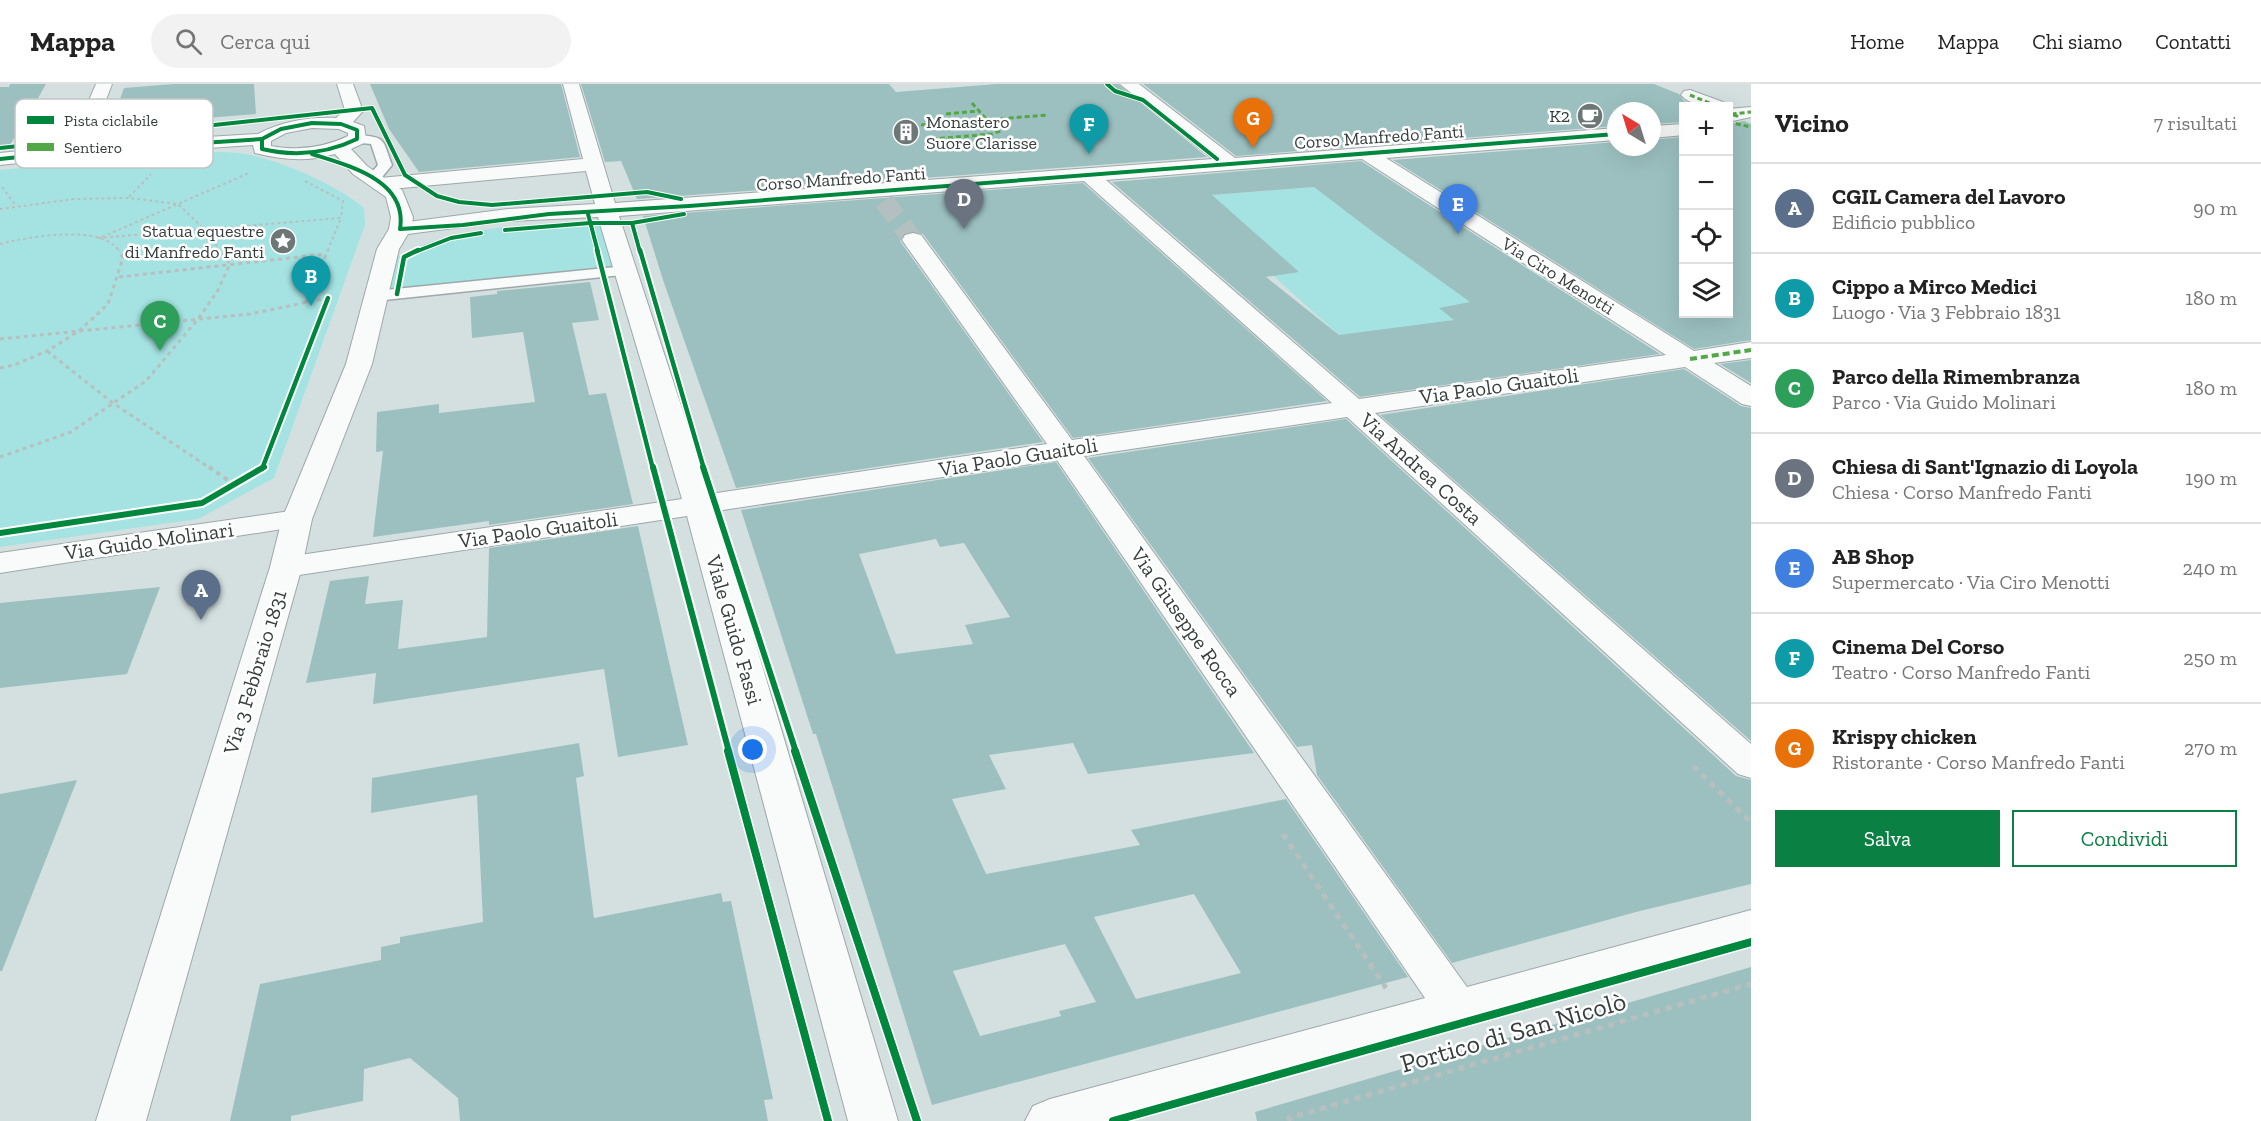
<!DOCTYPE html>
<html lang="it">
<head>
<meta charset="utf-8">
<style>
  body { margin:0; font-family:"Zilla Slab",serif; background:#f2f2f2; color:#222 }
  .controls { position:absolute; right:18px; top:18px; display:grid; overflow:hidden; border-radius:0px; box-shadow:0 6px 24px #0002 }
  .controls button { width:54px; height:54px; display:grid; place-items:center; padding:0; border:0; border-bottom:2px solid #e0e0e0; background:#fff; color:#222; font:30px sans-serif }
  .compass { position:absolute; left:1607px; top:18px; width:54px; height:54px; border-radius:50%; background:#fff; box-shadow:0 6px 24px #0002; rotate:322deg }
  .you { position:absolute; left:753px; top:666px; width:21px; height:21px; margin:-15px; border:4px solid #fff; border-radius:50%; background:#1a73e8; box-shadow:0 0 0 9px #1a73e833 }
  .badge { display:grid; place-items:center; width:39px; height:39px; border-radius:50%; background:#0b8043; color:#fff; font-size:20px; font-weight:700 }
  .pin { position:absolute; translate:-50% -50px; filter:drop-shadow(0 2px 3px #0008) }
  .pin::after { content:''; position:absolute; top:32px; width:21px; height:18px; background:inherit; clip-path:polygon(0 0,100% 0,50% 100%) }
  .list { margin:0; padding:0; list-style:none }
  h2 { display:flex; justify-content:space-between; align-items:center; height:78px; margin:0; padding:0 24px; font-size:26px }
  h2 small { font-size:20px; font-weight:400; color:#767676 }
  .list li { display:grid; grid-template-columns:39px 1fr auto; gap:18px; align-items:center; box-sizing:border-box; height:90px; padding:0 24px; border-top:2px solid #e0e0e0 }
  .list b { display:block; font-size:22px; white-space:nowrap }
  .list p { margin:0; font-size:20px; white-space:nowrap; color:#767676 }
  .list em { font-size:20px; font-style:normal; color:#767676 }
  .actions { display:flex; gap:12px; padding:18px 24px }
  .actions a { flex:1; padding:14px 0; border:2px solid #0b8043; border-radius:0px; text-align:center; font-size:21px; color:#0b8043 }
  .actions .main { background:#0b8043; color:#fff }
  .icon { flex:none; width:33px; height:33px; fill:none; stroke:currentColor; stroke-width:2; stroke-linecap:round; stroke-linejoin:round }
  .map { position:relative; flex:none; width:1751px; height:1037px; overflow:hidden }
  header { display:flex; align-items:center; gap:36px; box-sizing:border-box; height:84px; padding:0 30px; background:#fff; border-bottom:2px solid #e0e0e0 }
  header strong { font-size:28px }
  nav { display:flex; gap:33px; margin-inline-start:auto; font-size:21px }
  .search { width:420px; height:54px; background:#f2f2f2; display:flex; align-items:center; gap:15px; box-sizing:border-box; padding:0 21px; border-radius:33px; color:#767676; font-size:22px }
  main { display:flex }
  aside { flex:1; background:#fff }
  .map>svg:first-child { display:block }
</style>
</head>
<body>
<header>
<strong>Mappa</strong>
<div class="search"><svg class="icon" aria-label="search" viewBox="0 0 24 24"><circle cx="10" cy="10" r="6"/><path d="M15 15l6 6"/></svg>Cerca qui</div>
<nav><a>Home</a><a>Mappa</a><a>Chi siamo</a><a>Contatti</a></nav>
</header>
<main>
<div class="map">
<svg width="1751" height="1037" viewBox="0 0 1751 1037">
  <rect width="100%" height="100%" fill="#d4e0e0"/>
  <g fill="#a5e3e2">
    <path d="M171 69C195 69 222 66 246 70 279 76 338 101 364 124L365 141 274 394 198 435 0 463V86Z"/>
    <path d="M1317 103 1377 151 1413 147 1495 199 1474 251H1339L1249 170 1212 111Z"/>
    <path d="M603 136 617 186 390 209 398 173C451 140 541 141 603 136Z"/>
  </g>
  <g fill="#9cc0c0" fill-rule="evenodd">
    <path d="M10 0H46L37 16 47 15 30 50 16 51 7 66 0 67V3H9Z"/>
    <path d="M174 0H254L256 30 121 41 124 36 112 37 124 4Z"/>
    <path d="M370 0H561L580 73 419 88 389 45Z"/>
    <path d="M581 0H889L896 8 997 0H1118L1207 73 637 115 621 77 605 78Z"/>
    <path d="M1143 0H1654L1679 10 1684 17 1697 22H1683V38L1652 40V27H1616V42L1236 72Z"/>
    <path d="M1744 37 1751 40V256L1694 265 1393 76 1616 58V63H1652V56L1683 53V230H1728V40Z"/>
    <path d="M1361 77 1660 270 1360 313 1112 98ZM1314 103 1377 151 1470 218 1439 224 1454 236 1339 251 1266 193 1299 188 1212 111Z"/>
    <path d="M1083 99 1327 317 1073 354 923 150 912 147 903 150 900 157 1043 358 736 404 663 196 643 132Z"/>
    <path d="M590 198 599 236 572 239 589 311 606 309 633 420 489 441V437L373 453 383 367 376 368 377 328 439 320V329L535 318 523 248 472 254 470 213 497 210V207Z"/>
    <path d="M1751 276V299L1720 280Z"/>
    <path d="M1684 285 1741 322 1751 324V657L1380 331Z"/>
    <path d="M1346 335 1736 692 1751 696V800L1636 828 1452 879 1317 691 1312 661 1297 663 1088 374Z"/>
    <path d="M1056 378 1254 669 1088 690 1073 659 989 671 1006 705 952 715 986 790 1140 761 1131 746 1286 715 1408 893 932 1021 816 650H813L741 426ZM936 455 940 463 964 459 1010 533 965 541 973 560 896 570 859 470ZM1194 810 1241 889 1136 915 1094 833ZM1065 860 1096 918 1059 927 1061 932 980 952 953 887Z"/>
    <path d="M638 442 688 661 618 673 604 585 373 620 376 589 306 599 330 497 369 492 365 520 403 516 398 565 487 553 489 464Z"/>
    <path d="M160 503 127 590 0 604V519Z"/>
    <path d="M579 659 584 692 576 694 594 834 721 809 723 818 731 817 773 1015 764 1016 768 1037H460L458 1014 410 974 364 985 363 1017 291 1032V1037H230L260 900 381 876V863L400 859V853L483 838 477 711 371 729 372 694Z"/>
    <path d="M77 696 2 887H0V710Z"/>
    <path d="M1751 883V1037H1257L1255 1028Z"/>
  </g>
  <g fill="none" stroke-linecap="round" stroke-linejoin="round">
    <path stroke="#b4c0bf" stroke-width="20" stroke-dasharray="20 10" stroke-linecap="butt" d="M884 117 913 156"/>
    <defs>
      <g id="lane">
        <path d="M357 51C387 53 382 55 392 81L378 98 373 99 366 95 378 81 371 60 352 58 351 55 352 52Z"/>
        <path d="M626 182 634 187 631 190 375 217 367 212 375 207Z"/>
      </g>
      <g id="street">
        <path d="M96 0H112L87 67 84 71H70L67 67Z"/>
        <path d="M563 0H579L615 119 1213 75 1120 0H1139L1235 74 1616 44V56L1386 74 1694 267 1751 258V274L1714 279 1751 302V322L1742 320 1685 283 1375 329 1751 660V694L1738 690 1347 333 1084 372 1467 903 1751 826V860L1127 1037H1025L1033 1022 1050 1015 1425 914 1057 376 716 427 898 1037H848L687 432 286 493 275 490 270 483 275 476 286 473 682 415 598 133 508 137 400 151 392 150 389 145 392 140 400 139 508 125 595 120 586 87 380 106 373 104 370 100 373 96 380 94 583 75ZM1362 75 1666 271 1359 315 1106 96ZM1084 97 1332 319 1072 356 921 151 913 149 905 151 902 156 1047 360 710 410 619 132Z"/>
        <path d="M1690 6 1723 18 1726 22C1711 23 1692 23 1681 11L1684 7Z"/>
        <path d="M1751 23V33L1728 38V25Z"/>
        <path d="M1684 40V51L1652 54V42Z"/>
        <path d="M297 426 308 429 312 435 308 441 0 489V469Z"/>
      </g>
      <path id="secondary" d="M337 0H353L363 27 353 38 364 42 366 55 364 59 351 65 367 82 402 106 413 133 411 145 399 165 372 280 312 435 302 483 146 1037H96L270 483 282 435 346 280 377 165 389 145 391 133 386 113 353 90 335 70C307 78 283 76 255 69L253 61 77 73 0 81V69L77 61 258 50C283 37 308 33 336 34L345 26ZM312 44 339 45 348 49V52C323 64 298 67 271 62V57L286 49Z"/>
    </defs>
    <use href="#lane" stroke="#9fa8a8" stroke-width="3"/>
    <use href="#street" stroke="#9fa8a8" stroke-width="2"/>
    <use href="#secondary" stroke="#9fa8a8" stroke-width="2"/>
    <g stroke="#b9bfbf" stroke-width="2" stroke-dasharray="3 3" stroke-linecap="butt">
      <path d="M305 97 343 117 341 134"/>
      <path d="M2 103 16 122"/>
      <path d="M129 113 151 90"/>
      <path d="M0 125 74 115 129 114 178 120 205 146 221 168"/>
      <path d="M102 153 249 89"/>
      <path d="M98 154 341 134 327 168"/>
      <path d="M0 160C27 153 103 139 120 168"/>
    </g>
    <g stroke="#b9bfbf" stroke-width="3" stroke-dasharray="4 4" stroke-linecap="butt">
      <path d="M119 193 326 170"/>
      <path d="M306 219 328 166"/>
      <path d="M0 255 250 230 328 214"/>
      <path d="M47 267 113 319 211 385"/>
      <path d="M0 284 14 281 47 267 79 247 108 220 123 174 119 166"/>
      <path d="M0 373 71 348 146 297 198 235 217 208 230 180 220 166"/>
    </g>
    <path stroke="#b9bfbf" stroke-width="4" stroke-dasharray="4.5 4.5" stroke-linecap="butt" d="M209 383 235 401"/>
    <g stroke="#b9bfbf" stroke-width="5" stroke-dasharray="6 6" stroke-linecap="butt">
      <path d="M1693 682 1751 738"/>
      <path d="M1283 750 1386 904"/>
      <path d="M1291 1037 1289 1034 1751 900"/>
    </g>
    <use href="#lane" fill="#f9fafa" fill-rule="evenodd"/>
    <use href="#street" fill="#f9fafa" fill-rule="evenodd"/>
    <use href="#secondary" fill="#f9fafa" fill-rule="evenodd"/>
    <g stroke="#53a746" stroke-width="3" stroke-dasharray="5 3" stroke-linecap="butt">
      <path d="M1690 11 1717 22"/>
      <path d="M946 30 979 27"/>
      <path d="M1728 33 1737 32 1731 30 1751 28"/>
      <path d="M1728 38 1751 43"/>
      <path d="M921 41 1048 31"/>
      <path d="M932 55 992 50 1003 46 1002 39 987 36 972 19"/>
    </g>
    <path stroke="#53a746" stroke-width="4" stroke-dasharray="7 4" stroke-linecap="butt" d="M1690 275 1751 266"/>
    <defs>
      <g id="cycleway-far3">
        <path d="M1107 0 1115 7 1143 16 1217 75"/>
        <path d="M312 39 341 40 357 46V55C326 70 296 73 262 65V55L281 45Z"/>
        <path d="M0 64 372 24 405 91 437 112 459 118 492 121 647 108 681 115"/>
        <path d="M312 70C349 82 408 96 400 145L463 141 549 130 689 122 1616 50"/>
        <path d="M0 75 77 67 262 55"/>
        <path d="M588 130 598 168"/>
        <path d="M632 139 640 168"/>
        <path d="M505 146 590 139H632L684 130"/>
        <path d="M415 168 451 154 481 149"/>
      </g>
      <g id="cycleway-far2">
        <path d="M597 166 653 385"/>
        <path d="M640 166 704 385"/>
        <path d="M397 210 404 173 418 166"/>
        <path d="M262 385 328 214"/>
      </g>
      <g id="cycleway-far1">
        <path d="M653 383 729 668"/>
        <path d="M703 383 796 668"/>
        <path d="M0 449 202 419 264 383"/>
      </g>
      <g id="cycleway">
        <path d="M728 667 828 1037"/>
        <path d="M795 667 917 1037"/>
        <path d="M1113 1037 1751 858"/>
      </g>
    </defs>
    <use href="#cycleway-far3" stroke="#fff" stroke-width="6"/>
    <use href="#cycleway-far2" stroke="#fff" stroke-width="8"/>
    <use href="#cycleway-far1" stroke="#fff" stroke-width="10"/>
    <use href="#cycleway" stroke="#fff" stroke-width="11"/>
    <use href="#cycleway-far3" stroke="#00873e" stroke-width="4"/>
    <use href="#cycleway-far2" stroke="#00873e" stroke-width="4.5"/>
    <use href="#cycleway-far1" stroke="#00873e" stroke-width="6"/>
    <use href="#cycleway" stroke="#00873e" stroke-width="8"/>
  </g>
  <defs>
    <symbol id="cafe-disc" viewBox="-11 -11 22 22"><circle r="9.5" fill="#6d7776" stroke="#fff"/><path d="M-5.5-4.5H6V0H3Q3 3.5 0 3.5H-2.5Q-5.5 3.5-5.5 0ZM3-3.2v2h1.7v-2ZM-6 4.5H4V6H-6Z" fill="#fff"/></symbol>
    <symbol id="building-disc" viewBox="-11 -11 22 22"><circle r="9.5" fill="#6d7776" stroke="#fff"/><path d="M-4-6H4V6H1V3H-1V6H-4ZM-2.5-4.3h1.7v1.8h-1.7ZM.8-4.3h1.7v1.8H.8ZM-2.5-1h1.7V.8h-1.7ZM.8-1h1.7V.8H.8Z" fill="#fff"/></symbol>
    <symbol id="sight-disc" viewBox="-11 -11 22 22"><circle r="9.5" fill="#6d7776" stroke="#fff"/><path d="M0-6L1.8-2.2L6-1.7L2.9 1.2L3.7 5.4L0 3.3L-3.7 5.4L-2.9 1.2L-6-1.7L-1.8-2.2Z" fill="#fff"/></symbol>
  </defs>
  <g fill-rule="evenodd">
    <use href="#cafe-disc" x="1575" y="17" width="30" height="30"/>
    <use href="#building-disc" x="891" y="33" width="30" height="30"/>
    <use href="#sight-disc" x="268" y="142" width="30" height="30"/>
  </g>
  <g text-anchor="middle" stroke-width="5" stroke-linejoin="round" paint-order="stroke">
    <g font-size="18" fill="#353e3d" stroke="#fff" text-anchor="end">
      <text x="1570" y="38">K2</text>
      <text x="926" y="44" text-anchor="start">Monastero<tspan x="926" dy="21">Suore Clarisse</tspan></text>
      <text x="264" y="153">Statua equestre<tspan x="264" dy="21">di Manfredo Fanti</tspan></text>
    </g>
    <g font-size="18" fill="#353e3d" stroke="#fff">
      <text transform="translate(1379 53) rotate(-4)" y="6">Corso Manfredo Fanti</text>
      <text transform="translate(841 95) rotate(-4)" y="6">Corso Manfredo Fanti</text>
      <text transform="translate(1558 192) rotate(32)" y="6">Via Ciro Menotti</text>
    </g>
    <g font-size="21" fill="#353e3d" stroke="#fff">
      <text transform="translate(1499 302) rotate(-8)" y="7">Via Paolo Guaitoli</text>
      <text transform="translate(1018 373) rotate(-9)" y="7">Via Paolo Guaitoli</text>
      <text transform="translate(1421 385) rotate(42)" y="7">Via Andrea Costa</text>
      <text transform="translate(538 446) rotate(-8)" y="7">Via Paolo Guaitoli</text>
      <text transform="translate(149 457) rotate(-8)" y="7">Via Guido Molinari</text>
      <text transform="translate(1186 538) rotate(55)" y="7">Via Giuseppe Rocca</text>
      <text transform="translate(734 546) rotate(74)" y="7">Viale Guido Fassi</text>
      <text transform="translate(255 588) rotate(-73)" y="7">Via 3 Febbraio 1831</text>
    </g>
    <g font-size="26" fill="#353e3d" stroke="#fff">
      <text transform="translate(1513 948) rotate(-16)" y="9">Portico di San Nicolò</text>
    </g>
  </g>
  <rect x="15" y="15" width="198" height="69" rx="9" fill="#fff" stroke="#c2c5c5" stroke-width="1.5"/>
  <rect x="27" y="32" width="27" height="8" fill="#00873e"/>
  <rect x="27" y="59" width="27" height="8" fill="#53a746"/>
  <g font-size="16" fill="#353e3d">
    <text x="64" y="42">Pista ciclabile</text>
    <text x="64" y="69">Sentiero</text>
  </g>
</svg>
<div class="controls">
<button>+</button>
<button>−</button>
<button><svg class="icon" aria-label="locate" viewBox="0 0 24 24"><circle cx="12" cy="12" r="6"/><path d="M12 2v4M12 18v4M2 12h4M18 12h4"/></svg></button>
<button><svg class="icon" aria-label="layers" viewBox="0 0 24 24"><path d="M12 4l9 5-9 5-9-5zM3 14l9 5 9-5"/></svg></button>
</div>
<svg class="compass" viewBox="-18 -18 36 36"><path d="M0-13l5 13h-10z" fill="#e53935"/><path d="M0 13l5-13h-10z" fill="#767676"/></svg>
<div class="you"></div>
<div class="pin badge" style="left:201px;top:536px;background:#5c6f8a">A</div>
<div class="pin badge" style="left:311px;top:222px;background:#0f9aa8">B</div>
<div class="pin badge" style="left:160px;top:267px;background:#2e9e5b">C</div>
<div class="pin badge" style="left:964px;top:145px;background:#6b7280">D</div>
<div class="pin badge" style="left:1458px;top:150px;background:#3f7fe0">E</div>
<div class="pin badge" style="left:1089px;top:70px;background:#0f9aa8">F</div>
<div class="pin badge" style="left:1253px;top:64px;background:#e8710a">G</div>
</div>
<aside>
<h2>Vicino<small>7 risultati</small></h2>
<ul class="list">
<li><span class="badge" style="background:#5c6f8a">A</span><div><b>CGIL Camera del Lavoro</b><p>Edificio pubblico</p></div><em>90 m</em></li>
<li><span class="badge" style="background:#0f9aa8">B</span><div><b>Cippo a Mirco Medici</b><p>Luogo · Via 3 Febbraio 1831</p></div><em>180 m</em></li>
<li><span class="badge" style="background:#2e9e5b">C</span><div><b>Parco della Rimembranza</b><p>Parco · Via Guido Molinari</p></div><em>180 m</em></li>
<li><span class="badge" style="background:#6b7280">D</span><div><b>Chiesa di Sant'Ignazio di Loyola</b><p>Chiesa · Corso Manfredo Fanti</p></div><em>190 m</em></li>
<li><span class="badge" style="background:#3f7fe0">E</span><div><b>AB Shop</b><p>Supermercato · Via Ciro Menotti</p></div><em>240 m</em></li>
<li><span class="badge" style="background:#0f9aa8">F</span><div><b>Cinema Del Corso</b><p>Teatro · Corso Manfredo Fanti</p></div><em>250 m</em></li>
<li><span class="badge" style="background:#e8710a">G</span><div><b>Krispy chicken</b><p>Ristorante · Corso Manfredo Fanti</p></div><em>270 m</em></li>
</ul>
<div class="actions"><a class="main">Salva</a><a>Condividi</a></div>
</aside>
</main>
</body>
</html>
